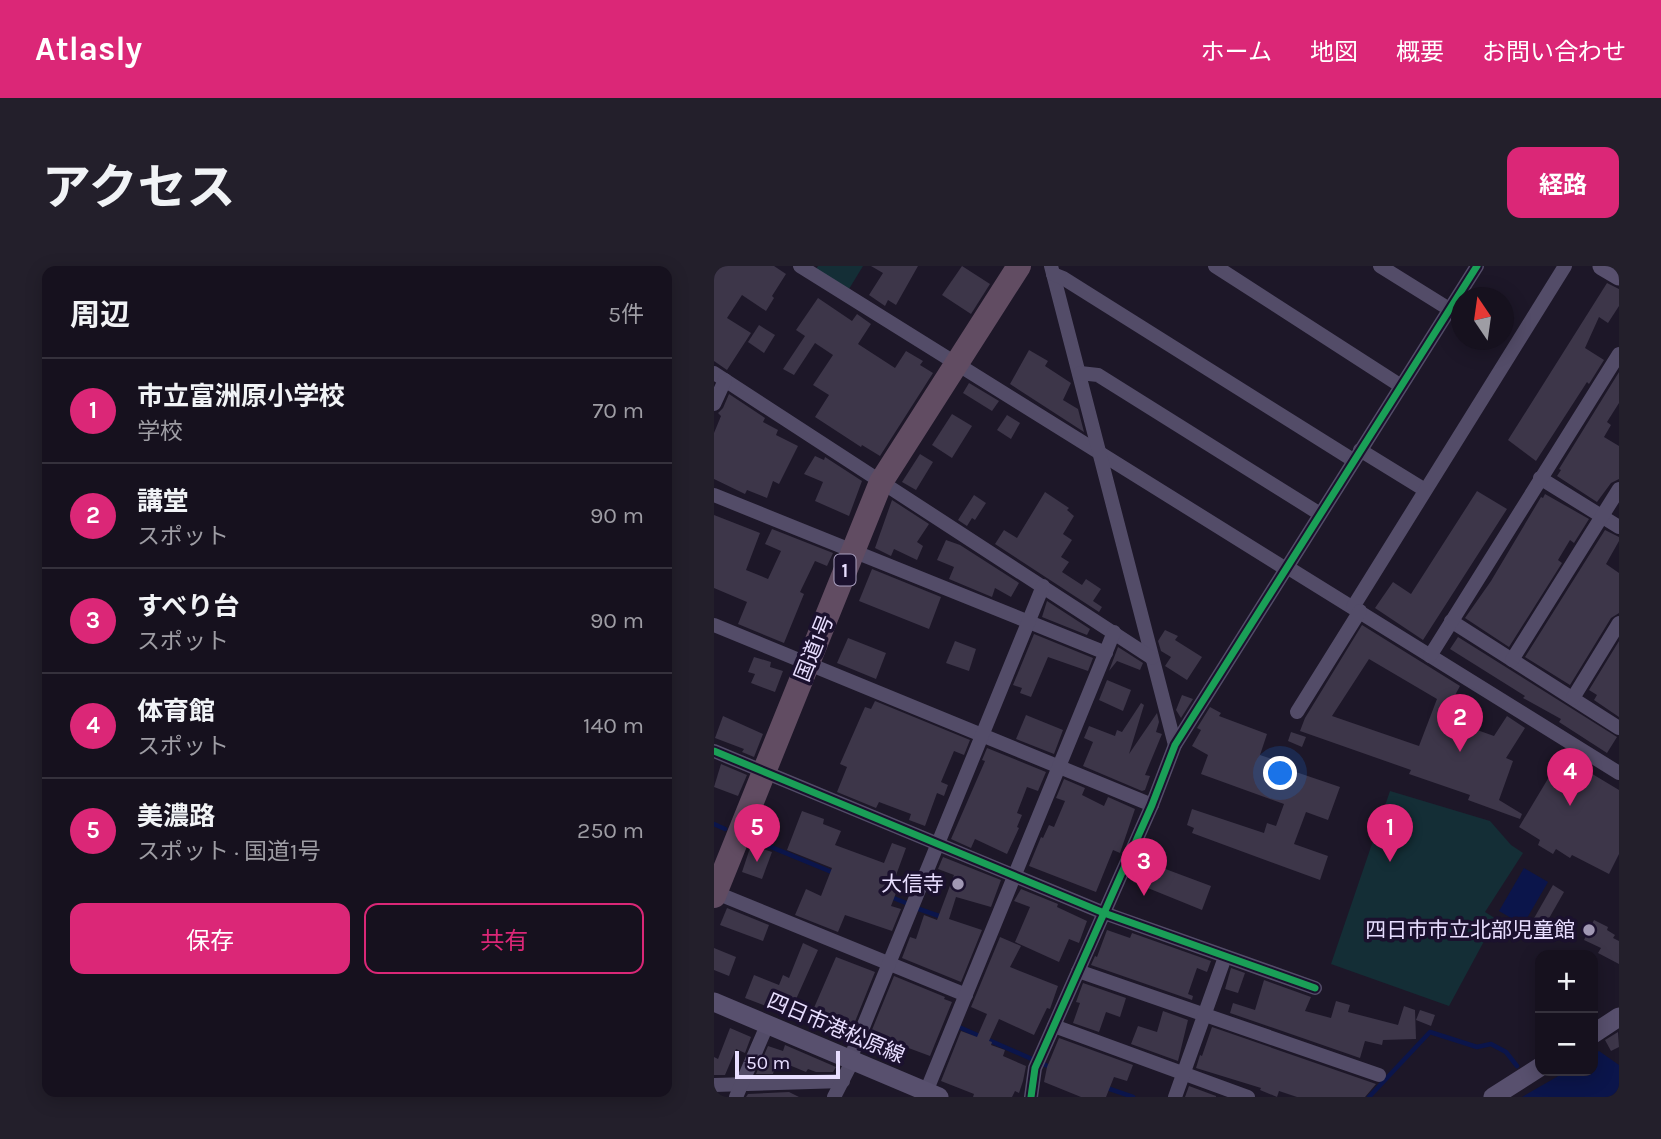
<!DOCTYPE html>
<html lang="ja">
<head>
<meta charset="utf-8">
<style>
  body { margin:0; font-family:Karla,"Noto Sans JP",sans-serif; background:#231f2b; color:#f1f3f6 }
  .controls { position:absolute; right:21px; bottom:21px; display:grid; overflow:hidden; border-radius:14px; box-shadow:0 4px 18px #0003 }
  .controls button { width:63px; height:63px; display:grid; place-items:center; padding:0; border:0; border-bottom:2px solid #35313c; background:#16111e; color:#f1f3f6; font:35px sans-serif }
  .compass { position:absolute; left:737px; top:21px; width:63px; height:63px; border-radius:50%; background:#16111e; box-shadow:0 4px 18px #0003; rotate:347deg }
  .scale { position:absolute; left:21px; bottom:18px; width:105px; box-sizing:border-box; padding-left:7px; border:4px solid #e8deff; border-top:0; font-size:19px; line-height:24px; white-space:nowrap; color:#e8deff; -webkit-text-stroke:5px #1b112e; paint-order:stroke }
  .you { position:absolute; left:567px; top:508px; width:24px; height:24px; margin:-18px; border:5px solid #fff; border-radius:50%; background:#1a73e8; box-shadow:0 0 0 10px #1a73e833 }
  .badge { display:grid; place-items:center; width:46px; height:46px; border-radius:50%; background:#db2777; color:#fff; font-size:23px; font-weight:700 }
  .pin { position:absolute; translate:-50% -58px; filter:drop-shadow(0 2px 4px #0008) }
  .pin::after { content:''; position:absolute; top:37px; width:24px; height:21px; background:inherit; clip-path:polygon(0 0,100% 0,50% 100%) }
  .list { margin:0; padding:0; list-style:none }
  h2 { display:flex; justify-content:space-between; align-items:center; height:91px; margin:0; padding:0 28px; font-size:30px }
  h2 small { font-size:23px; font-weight:400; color:#9e9da4 }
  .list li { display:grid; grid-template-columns:46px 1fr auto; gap:21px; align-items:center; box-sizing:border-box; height:105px; padding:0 28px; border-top:2px solid #35313c }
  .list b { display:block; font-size:26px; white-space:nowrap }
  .list p { margin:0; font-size:23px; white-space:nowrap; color:#9e9da4 }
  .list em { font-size:23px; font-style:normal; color:#9e9da4 }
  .actions { display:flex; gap:14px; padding:21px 28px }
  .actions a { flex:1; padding:16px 0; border:2px solid #db2777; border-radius:14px; text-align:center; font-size:24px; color:#db2777 }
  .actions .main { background:#db2777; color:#fff }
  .map { position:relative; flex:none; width:905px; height:831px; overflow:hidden; border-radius:14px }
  header { display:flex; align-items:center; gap:42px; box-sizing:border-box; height:98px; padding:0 35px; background:#db2777; color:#fff }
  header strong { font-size:33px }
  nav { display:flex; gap:38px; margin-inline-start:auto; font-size:24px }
  .intro { display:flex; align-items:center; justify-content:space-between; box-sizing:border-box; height:168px; padding:0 42px }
  h1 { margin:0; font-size:49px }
  .button { padding:18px 32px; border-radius:14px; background:#db2777; color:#fff; font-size:24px; font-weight:700 }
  main { display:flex; gap:42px; padding:0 42px }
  aside { flex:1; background:#16111e; border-radius:14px; box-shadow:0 4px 18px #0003 }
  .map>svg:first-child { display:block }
</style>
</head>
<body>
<header>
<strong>Atlasly</strong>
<nav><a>ホーム</a><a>地図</a><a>概要</a><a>お問い合わせ</a></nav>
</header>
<div class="intro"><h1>アクセス</h1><a class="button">経路</a></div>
<main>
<aside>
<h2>周辺<small>5件</small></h2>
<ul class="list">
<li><span class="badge">1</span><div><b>市立富洲原小学校</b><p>学校</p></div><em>70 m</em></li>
<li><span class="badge">2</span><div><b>講堂</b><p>スポット</p></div><em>90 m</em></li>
<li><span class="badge">3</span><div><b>すべり台</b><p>スポット</p></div><em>90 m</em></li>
<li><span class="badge">4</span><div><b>体育館</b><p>スポット</p></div><em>140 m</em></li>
<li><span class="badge">5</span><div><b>美濃路</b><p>スポット · 国道1号</p></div><em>250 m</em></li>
</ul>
<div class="actions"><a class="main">保存</a><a>共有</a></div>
</aside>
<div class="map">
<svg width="905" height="831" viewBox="0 0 905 831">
  <rect width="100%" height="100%" fill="#1d1728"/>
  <g fill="#142e36">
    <path d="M104 0H149L135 23 102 3Z"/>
    <path d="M676 525 776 555 797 579 809 587 771 646 782 653 735 740 617 698Z"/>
  </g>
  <g fill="#0b154b">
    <path d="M810 602 834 616 809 659 785 645Z"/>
    <path d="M885 785 905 799V831H808L853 805H879V789Z"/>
  </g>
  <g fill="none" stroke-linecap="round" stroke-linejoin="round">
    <g stroke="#0b154b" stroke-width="4.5">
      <path d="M0 558 11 563"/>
      <path d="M40 574 120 607"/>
      <path d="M177 631 192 637"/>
      <path d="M202 642 228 651"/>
      <path d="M245 761 336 801"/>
      <path d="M390 821 419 831"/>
      <path d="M655 831 716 766 763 781 777 778 792 786 803 800"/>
    </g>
  </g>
  <g fill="#3d3649" fill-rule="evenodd">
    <path d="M0 0H60L72 8 58 30 60 32 52 45 28 29 13 52 37 67 13 104 0 95Z"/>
    <path d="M157 0H204L182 39 174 34 171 40 155 29 169 7Z"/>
    <path d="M248 0 276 18 257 48 228 29Z"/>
    <path d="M893 17 905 23V40L894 57 885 51 871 82 890 94 875 118 873 116 822 195 794 174Z"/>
    <path d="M104 32 138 55 143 48 157 58 144 78 181 102 192 85 209 95 206 99 219 107 166 190 148 179 147 181 101 151 115 129 99 119 119 89 101 77 80 109 69 103 91 70 82 64Z"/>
    <path d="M45 59 61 69 50 87 34 76Z"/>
    <path d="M315 84 334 95 331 100 357 117 349 134 364 143 370 166 296 118Z"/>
    <path d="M905 106V137L893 156 897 159 890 171 905 180V213L897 217 883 236 843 210 847 204 845 203Z"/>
    <path d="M255 117 285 135 278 145 249 127Z"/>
    <path d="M15 128 51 152 49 156 64 164 62 169 84 180 65 218 59 215 53 232 33 224 31 228 0 213V167L7 150 4 147 9 142Z"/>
    <path d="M238 148 258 160 238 192 218 179Z"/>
    <path d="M293 149 306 157 297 173 283 164Z"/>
    <path d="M206 188 219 196 202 224 188 216Z"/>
    <path d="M101 190 110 194 111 191 148 215 135 250 101 235 109 216 90 208Z"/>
    <path d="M763 225 793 243 709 374 661 342 679 316 697 328Z"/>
    <path d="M331 226 355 242 353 244 360 250 349 268 358 274 347 291 355 296 348 306 368 319 372 313 387 323 379 335 388 341 385 346 281 278 290 264 303 272Z"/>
    <path d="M831 228 875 253 860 277 856 274 844 294 848 297 795 381 751 352 777 315 827 231 829 232Z"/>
    <path d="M260 229 272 237 261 254 258 252 253 260 244 254Z"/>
    <path d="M178 234 215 258 203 276 209 280 203 294 180 283 177 290 161 282Z"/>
    <path d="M0 249 46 267 32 304 54 313 67 285 51 278 58 263 119 287 113 300 101 295 86 326 90 328 70 377 24 358 33 336 0 322Z"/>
    <path d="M891 264 905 271V275L892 298 905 307V347L897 352 856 419 811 391Z"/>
    <path d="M232 274 246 279 305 317 297 331 281 322 278 331 235 313 240 301 223 294Z"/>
    <path d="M158 303 227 331 215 363 145 335Z"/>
    <path d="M333 335 376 363 373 369 328 351Z"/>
    <path d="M648 359 746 420 733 444 738 445 735 454 780 470 793 450 811 462 792 492 799 495 785 534 808 548 806 553 754 534 756 529 695 508 697 504 586 465 591 452ZM655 393 723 433 705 480 618 450Z"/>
    <path d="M451 364 464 370 461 374 488 391 473 414 451 400 457 391 447 385 444 375Z"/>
    <path d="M320 368 379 392 374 405 334 391 317 431 306 427 308 422 299 419Z"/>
    <path d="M744 371 903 471 893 487 845 456 847 453 809 432 811 430 736 383Z"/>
    <path d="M134 372 172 387 162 413 123 397Z"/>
    <path d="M241 375 262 383 255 405 232 397Z"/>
    <path d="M905 375V451L880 434 883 429 875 424Z"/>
    <path d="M404 381 429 397 426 404 403 395 395 405Z"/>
    <path d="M40 391 57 396 56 401 69 405 61 426 37 417 41 408 34 406Z"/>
    <path d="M393 414 417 424 409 445 385 434Z"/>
    <path d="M468 429 479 433 467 452 462 444Z"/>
    <path d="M161 435 256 474 250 489 240 485 227 516 234 519 230 530 223 527 211 560 195 554 197 548 165 536 162 542 123 526 133 501 126 498 151 441 157 443Z"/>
    <path d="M427 437 430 439 415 488 443 447 445 456 442 466 448 468 431 509 436 510 431 524 428 525 369 500 379 476 370 472 375 460 401 470 403 464 408 466Z"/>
    <path d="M496 441 507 447 505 450 553 468 546 489 581 501 579 505 626 521 614 554 592 546 580 578 614 590 606 614 478 567 480 562 473 559 478 543 550 567 553 557 562 560 570 538 487 508 494 489 478 480 487 464 483 462Z"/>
    <path d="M312 449 349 464 340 488 302 473Z"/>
    <path d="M9 450 49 468 40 491 28 486 30 483 1 472Z"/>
    <path d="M577 466 592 471 588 481 574 475Z"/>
    <path d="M273 482 332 506 324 525 313 521 303 547 308 549 303 561 305 562 293 588 261 573 257 582 237 573 271 495 268 494Z"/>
    <path d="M855 494 905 524V588L895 608 858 589 856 592 842 583 839 588 824 579 826 574 805 561 844 496 852 500Z"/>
    <path d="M7 498 33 509 24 530 0 521Z"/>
    <path d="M350 513 371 522 368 529 390 540 394 531 421 543 406 587 399 584 382 626 315 600 327 571 329 572 335 559 340 561 351 535 342 532Z"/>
    <path d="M88 545 110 553 109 558 127 565 121 579 170 597 178 577 192 582 181 612 187 614 177 640 187 643 178 665 131 649 124 666 81 649 92 623 107 630 118 602 73 584Z"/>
    <path d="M37 579 58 586 48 613 28 606Z"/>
    <path d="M229 591 287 614 277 641 242 631 235 653 268 664 247 716 188 692 196 671 202 673 210 649 223 654 240 609 224 603Z"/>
    <path d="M438 598 497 620 488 644 419 616 425 599 436 603Z"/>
    <path d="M839 619 850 626 830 661 819 654Z"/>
    <path d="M307 623 344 638 343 641 373 655 365 677 355 673 345 696 301 676 316 641 300 635Z"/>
    <path d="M13 642 55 659 49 675 6 659Z"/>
    <path d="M880 654 894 661 893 664 901 669 899 672 905 675V698L884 687 887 682 870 674Z"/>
    <path d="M393 664 416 672 418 667 497 695 493 706 483 702 474 728 479 730 478 734 377 699 381 690 383 691Z"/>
    <path d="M286 671 307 680 296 701 344 720 336 743 333 742 320 769 285 753 275 775 278 776 277 779 291 784 289 790 312 800 309 815 305 827 301 825 298 831H259L260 828 227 815 247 765 263 771 273 748 257 741Z"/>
    <path d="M89 677 104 684 75 749 31 732 40 709 65 719 69 709 75 712Z"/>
    <path d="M0 682 22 691 15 710 0 704Z"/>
    <path d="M122 691 161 706 134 773 135 766 109 755 105 763 93 758Z"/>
    <path d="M517 702 531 707 524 727 511 723Z"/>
    <path d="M180 710 231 731 230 733 238 736 216 790 173 774 170 781 156 775 153 781H151Z"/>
    <path d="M550 714 597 731 591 745 617 752 622 735 636 739 634 746 684 759 690 740 701 744 702 773 669 774 668 779 651 775 646 792 516 747 519 737 541 744Z"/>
    <path d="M369 717 412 732 406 751 392 746 385 766 359 757 366 737 362 736Z"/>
    <path d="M706 744 721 749 717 760 702 754Z"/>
    <path d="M449 745 474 754 464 795 417 778 424 760 443 766Z"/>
    <path d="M498 761 662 818 651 831H583L565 825 563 831 546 824 547 822 482 802 486 789 488 790Z"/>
    <path d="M16 762 37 771 31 787 22 783 11 809H0V791L4 793Z"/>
    <path d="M904 766 905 781 897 785 891 774Z"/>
    <path d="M345 772 419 799 413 815 400 811 392 831H367L330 816 333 801Z"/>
    <path d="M71 779 122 801 119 806H102L94 803 92 806 63 794 59 808H42L54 780 69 785Z"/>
    <path d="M475 820 502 830V831H471Z"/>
    <path d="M75 826 85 831H32L34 828Z"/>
  </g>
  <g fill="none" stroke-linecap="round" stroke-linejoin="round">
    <g stroke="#534c68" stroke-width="14">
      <path d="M86 0 572 303"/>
      <path d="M337 0 461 479"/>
      <path d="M501 0 687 120"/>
      <path d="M666 0 735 43"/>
      <path d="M339 8 349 12 639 194"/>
      <path d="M0 107 438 392"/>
      <path d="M366 107 384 109 606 248"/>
      <path d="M0 138 11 114"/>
      <path d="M646 184 711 224"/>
      <path d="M826 212 905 261"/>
      <path d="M0 229 392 387"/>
      <path d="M573 301 905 507"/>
      <path d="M639 341 851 0"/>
      <path d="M737 355 905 462"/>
      <path d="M0 359 438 539"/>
      <path d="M716 390 905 88"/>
      <path d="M798 394 905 223"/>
      <path d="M859 432 905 357"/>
      <path d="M583 446 646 345"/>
      <path d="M0 485 390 647 601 722"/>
      <path d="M0 626 252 729"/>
      <path d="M364 705 665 809"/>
      <path d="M340 760 534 831"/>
      <path d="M136 793 329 320"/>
      <path d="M0 819 129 815"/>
      <path d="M212 826 400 366"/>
      <path d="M22 831 54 757"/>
      <path d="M120 831 139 794"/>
      <path d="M317 831 321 802 326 791 438 539 461 479 763 0"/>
      <path d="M461 831 511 691"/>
    </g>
    <g stroke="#58506e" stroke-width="19">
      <path d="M888 0 905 10"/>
      <path d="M0 736 225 831"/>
      <path d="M879 768 905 751"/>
      <path d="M779 831 826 801"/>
    </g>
    <path stroke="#614c62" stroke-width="24" d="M0 630 167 216 305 0"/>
    <defs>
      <g id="cycleway">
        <path d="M0 485 390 647 601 722"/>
        <path d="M317 831 321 802 326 791 438 539 461 479 763 0"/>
      </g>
    </defs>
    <use href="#cycleway" stroke="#1b112e" stroke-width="11"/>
    <use href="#cycleway" stroke="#1a9f57" stroke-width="7"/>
  </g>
  <g fill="#a198b4" stroke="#1b112e" stroke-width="2.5">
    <circle cx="244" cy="618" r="7"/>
    <circle cx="875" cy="664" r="7"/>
  </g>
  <g text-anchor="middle" stroke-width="7" stroke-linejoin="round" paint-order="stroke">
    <rect fill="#1b112e" stroke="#aaa0c0" stroke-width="2" x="120.5" y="288.5" width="21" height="31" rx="5"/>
    <g font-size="19" font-weight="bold" fill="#e8deff">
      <text x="131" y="311">1</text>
    </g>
    <g font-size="21" fill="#e8deff" stroke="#1b112e">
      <text transform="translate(100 382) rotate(-68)" y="7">国道1号</text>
      <text transform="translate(122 762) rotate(23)" y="7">四日市港松原線</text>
    </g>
    <g font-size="21" fill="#e8deff" stroke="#1b112e" text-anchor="end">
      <text x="230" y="625">大信寺</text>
      <text x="861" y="671">四日市市立北部児童館</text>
    </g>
  </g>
</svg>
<div class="controls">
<button>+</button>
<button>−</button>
</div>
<svg class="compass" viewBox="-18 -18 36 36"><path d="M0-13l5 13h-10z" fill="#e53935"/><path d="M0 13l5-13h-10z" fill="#9e9da4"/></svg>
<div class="scale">50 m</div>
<div class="you"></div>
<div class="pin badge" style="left:676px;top:596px">1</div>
<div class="pin badge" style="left:746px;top:486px">2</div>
<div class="pin badge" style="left:430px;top:630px">3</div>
<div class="pin badge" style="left:856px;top:540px">4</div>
<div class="pin badge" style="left:43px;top:596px">5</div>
</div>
</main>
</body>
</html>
